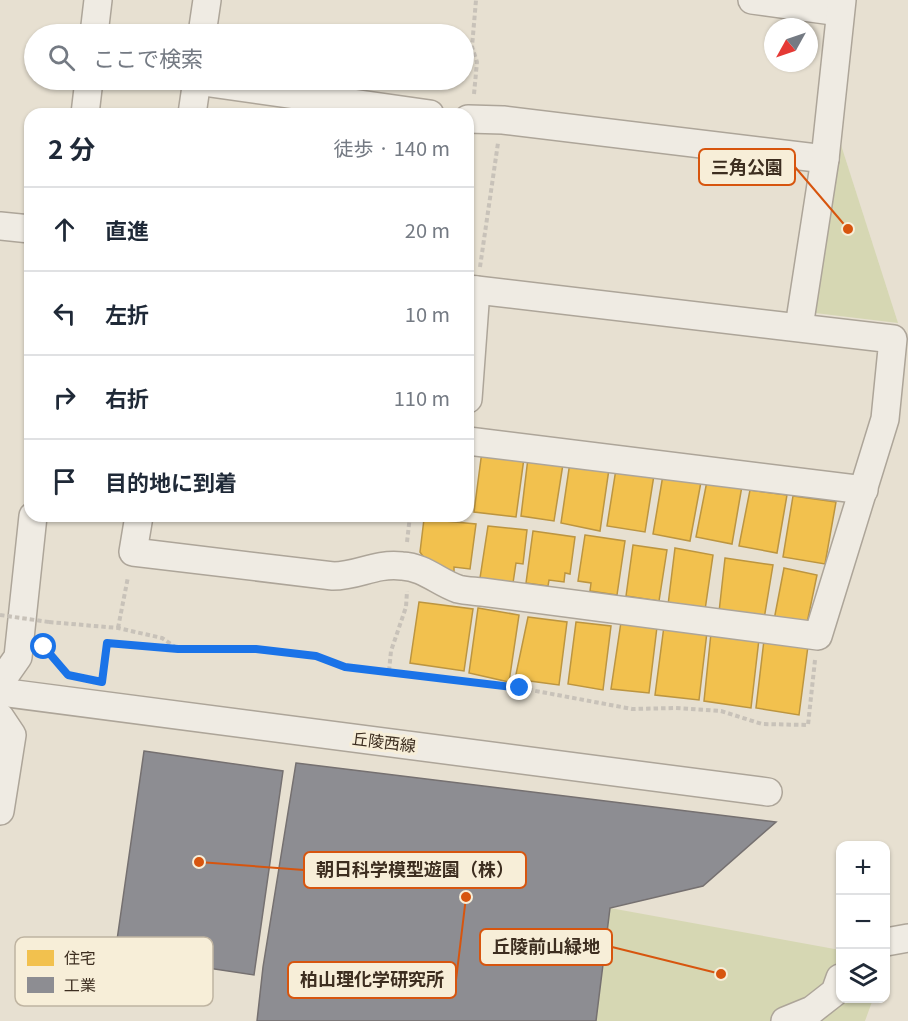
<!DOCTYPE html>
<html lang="ja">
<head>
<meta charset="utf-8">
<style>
  body { margin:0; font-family:Georgia,"Noto Sans JP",serif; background:#f2f2f3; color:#1f2937 }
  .controls { position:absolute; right:18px; bottom:18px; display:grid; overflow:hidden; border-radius:12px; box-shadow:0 2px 4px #0004 }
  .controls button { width:54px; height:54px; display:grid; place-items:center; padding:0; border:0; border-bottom:2px solid #e0e1e3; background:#fff; color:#1f2937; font:30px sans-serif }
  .compass { position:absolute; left:764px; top:18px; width:54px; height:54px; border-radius:50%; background:#fff; box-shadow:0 2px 4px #0004; rotate:230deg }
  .stop { position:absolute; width:18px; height:18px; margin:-14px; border:4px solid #1a73e8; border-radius:50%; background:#fff }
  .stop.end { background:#1a73e8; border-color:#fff; box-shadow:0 2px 6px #0008 }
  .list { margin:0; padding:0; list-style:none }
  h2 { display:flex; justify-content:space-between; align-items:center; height:78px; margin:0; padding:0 24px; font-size:26px }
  h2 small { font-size:20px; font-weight:400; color:#747a83 }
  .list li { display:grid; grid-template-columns:39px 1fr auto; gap:18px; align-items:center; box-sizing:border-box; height:84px; padding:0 24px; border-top:2px solid #e0e1e3 }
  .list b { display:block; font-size:22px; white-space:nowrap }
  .list em { font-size:20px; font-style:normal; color:#747a83 }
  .icon { flex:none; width:33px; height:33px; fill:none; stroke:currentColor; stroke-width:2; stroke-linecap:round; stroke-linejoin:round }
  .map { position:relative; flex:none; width:908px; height:1021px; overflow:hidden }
  .search { position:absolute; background:#fff; box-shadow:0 2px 4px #0004; left:24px; top:24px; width:450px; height:66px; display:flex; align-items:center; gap:15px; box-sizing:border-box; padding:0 21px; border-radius:33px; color:#747a83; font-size:22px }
  .panel { position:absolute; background:#fff; box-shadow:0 2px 4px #0004; left:24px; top:108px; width:450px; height:414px; border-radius:18px }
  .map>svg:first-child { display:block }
</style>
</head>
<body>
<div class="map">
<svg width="908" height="1021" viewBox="0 0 908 1021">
  <rect width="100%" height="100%" fill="#e7e0d1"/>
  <g fill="#d6d7b3">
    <path d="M841 145 898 323 815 313Z"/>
    <path d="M610 908 840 950V998L873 999 865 1021H596Z"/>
  </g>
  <g fill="#f2c14e" stroke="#bc9540" stroke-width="1.5">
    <path d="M482 451 524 458 516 517 474 512Z"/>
    <path d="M528 458 563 464 554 521 521 516Z"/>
    <path d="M570 462 609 469 600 531 561 523Z"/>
    <path d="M616 469 654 475 645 532 607 526Z"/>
    <path d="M663 475 701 482 690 541 653 534Z"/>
    <path d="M707 481 742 486 732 544 696 537Z"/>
    <path d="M750 490 787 495 777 553 739 546Z"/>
    <path d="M793 496 836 502 825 564 783 557Z"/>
    <path d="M424 519 476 524 470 569 454 567V576L431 568 420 552Z"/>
    <path d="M488 526 527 530 523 564 516 563 513 583 480 578Z"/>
    <path d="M533 531 575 537 570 574 565 573 564 582 549 580 548 586 526 583Z"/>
    <path d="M585 535 625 541 617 595 590 591 591 583 578 581Z"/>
    <path d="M633 545 667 550 659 601 626 596Z"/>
    <path d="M675 548 713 555 705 610 668 605Z"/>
    <path d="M725 558 773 565 764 619 719 612Z"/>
    <path d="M784 568 817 575 807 623 774 620Z"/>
    <path d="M419 602 473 609 464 671 410 663Z"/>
    <path d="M478 608 519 615 509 682 469 673Z"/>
    <path d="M528 617 567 622 559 685 515 679Z"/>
    <path d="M576 622 611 626 603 690 568 684Z"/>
    <path d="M621 622 657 627 649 693 611 689Z"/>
    <path d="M664 626 707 632 699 700 655 695Z"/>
    <path d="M711 633 759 639 751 708 704 701Z"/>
    <path d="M764 640 808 646 799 715 756 708Z"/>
  </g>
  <g fill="#8d8d92" stroke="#757070" stroke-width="1.5">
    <path d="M144 751 283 771 254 975 115 954Z"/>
    <path d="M296 763 776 822 703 886 610 908 596 1021H257L263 967Z"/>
  </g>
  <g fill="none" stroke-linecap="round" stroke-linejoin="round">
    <defs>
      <g id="minor">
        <path d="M752 0 840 12"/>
        <path d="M94 34 98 0"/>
        <path d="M202 34 207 0"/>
        <path d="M196 81 430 114"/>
        <path d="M85 114 89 80"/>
        <path d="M192 114 197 80"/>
        <path d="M468 119 503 120 825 159"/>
        <path d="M0 226 30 229"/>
        <path d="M799 327 825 159 842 0"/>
        <path d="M468 399 476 290"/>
        <path d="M468 441 864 490"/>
        <path d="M139 516 133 552 333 576C359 576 374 563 402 566 424 567 438 582 458 589 466 591 474 591 482 592L818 636 885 419 893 339 468 289"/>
        <path d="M0 679 4 677 18 657 33 516"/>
        <path d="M0 692 768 792"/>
        <path d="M0 717 12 735 0 811"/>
        <path d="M886 942 908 938"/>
        <path d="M785 1021 812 1010 835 992 840 978"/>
      </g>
    </defs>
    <use href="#minor" stroke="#ada599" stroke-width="30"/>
    <g stroke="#c8c2b9" stroke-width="4" stroke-dasharray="4.5 3" stroke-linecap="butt">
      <path d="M474 94 477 62 472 47 476 0"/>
      <path d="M480 267 498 143"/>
      <path d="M407 542 410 516"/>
      <path d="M49 622 118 628 162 638 178 649H257L316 656 345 667 520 688 632 709 675 708 721 711 762 724 808 725 815 660"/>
      <path d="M118 628 128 577"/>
      <path d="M45 647 67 674"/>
      <path d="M389 671 391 651 406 607 407 591"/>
      <path d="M103 681 107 643 177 649"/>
    </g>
    <use href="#minor" stroke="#efebe3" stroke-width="27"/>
    <path stroke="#c8c2b9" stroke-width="4" stroke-dasharray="4.5 3" stroke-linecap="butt" d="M0 615 49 622"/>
  </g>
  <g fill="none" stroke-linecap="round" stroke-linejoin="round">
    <path stroke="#1a73e8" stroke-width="8" d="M44 647 68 675 102 682 107 643 178 649H256L316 656 345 667 520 688"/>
  </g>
  <g text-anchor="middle" stroke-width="6" stroke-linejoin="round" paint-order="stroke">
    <g font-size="16" fill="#3d2e20" stroke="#f7eed8">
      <text transform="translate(384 742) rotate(7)" y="6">丘陵西線</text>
    </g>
  </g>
  <rect x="15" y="937" width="198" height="69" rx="9" fill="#f7eed8" stroke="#bfb4a1" stroke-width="1.5"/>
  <rect x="27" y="950" width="27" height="16" fill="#f2c14e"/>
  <rect x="27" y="977" width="27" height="16" fill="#8d8d92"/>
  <g font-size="16" fill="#3d2e20">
    <text x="64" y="964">住宅</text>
    <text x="64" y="991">工業</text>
  </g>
  <path fill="none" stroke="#d7550e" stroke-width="2" d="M848 229L795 167M199 862L304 870M721 974L612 947M466 897L456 980"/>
  <g fill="#d7550e" stroke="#f7eed8" stroke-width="2">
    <circle cx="848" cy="229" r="6"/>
    <circle cx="199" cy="862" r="6"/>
    <circle cx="721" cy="974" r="6"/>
    <circle cx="466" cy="897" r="6"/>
  </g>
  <g fill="#f7eed8" stroke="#d7550e" stroke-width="2">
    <rect x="699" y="149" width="96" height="36" rx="6"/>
    <rect x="304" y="852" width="222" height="36" rx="6"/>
    <rect x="480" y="929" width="132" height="36" rx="6"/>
    <rect x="288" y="962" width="168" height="36" rx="6"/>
  </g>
  <g font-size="18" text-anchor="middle" font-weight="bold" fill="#3d2e20">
    <text x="747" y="174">三角公園</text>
    <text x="415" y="876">朝日科学模型遊園（株）</text>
    <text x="546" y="953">丘陵前山緑地</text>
    <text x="372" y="986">柏山理化学研究所</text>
  </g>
</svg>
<div class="controls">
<button>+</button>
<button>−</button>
<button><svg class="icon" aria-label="layers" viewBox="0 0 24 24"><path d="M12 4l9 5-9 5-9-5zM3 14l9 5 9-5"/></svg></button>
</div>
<svg class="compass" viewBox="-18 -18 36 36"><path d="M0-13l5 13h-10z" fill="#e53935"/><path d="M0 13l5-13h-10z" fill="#747a83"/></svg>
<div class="stop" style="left:44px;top:647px"></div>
<div class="stop end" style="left:520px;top:688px"></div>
<div class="search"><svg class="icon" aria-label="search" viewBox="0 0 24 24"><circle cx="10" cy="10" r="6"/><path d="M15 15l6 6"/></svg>ここで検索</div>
<section class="panel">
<h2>2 分<small>徒歩 · 140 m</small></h2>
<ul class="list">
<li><svg class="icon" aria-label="ahead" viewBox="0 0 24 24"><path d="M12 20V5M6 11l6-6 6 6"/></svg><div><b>直進</b></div><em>20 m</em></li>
<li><svg class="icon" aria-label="left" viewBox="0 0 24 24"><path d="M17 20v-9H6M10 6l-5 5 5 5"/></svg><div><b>左折</b></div><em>10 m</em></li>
<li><svg class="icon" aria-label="right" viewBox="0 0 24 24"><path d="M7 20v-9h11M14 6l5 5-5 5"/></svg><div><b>右折</b></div><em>110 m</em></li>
<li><svg class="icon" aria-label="arrive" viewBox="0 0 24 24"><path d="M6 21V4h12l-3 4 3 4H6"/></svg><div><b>目的地に到着</b></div></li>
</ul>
</section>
</div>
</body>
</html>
